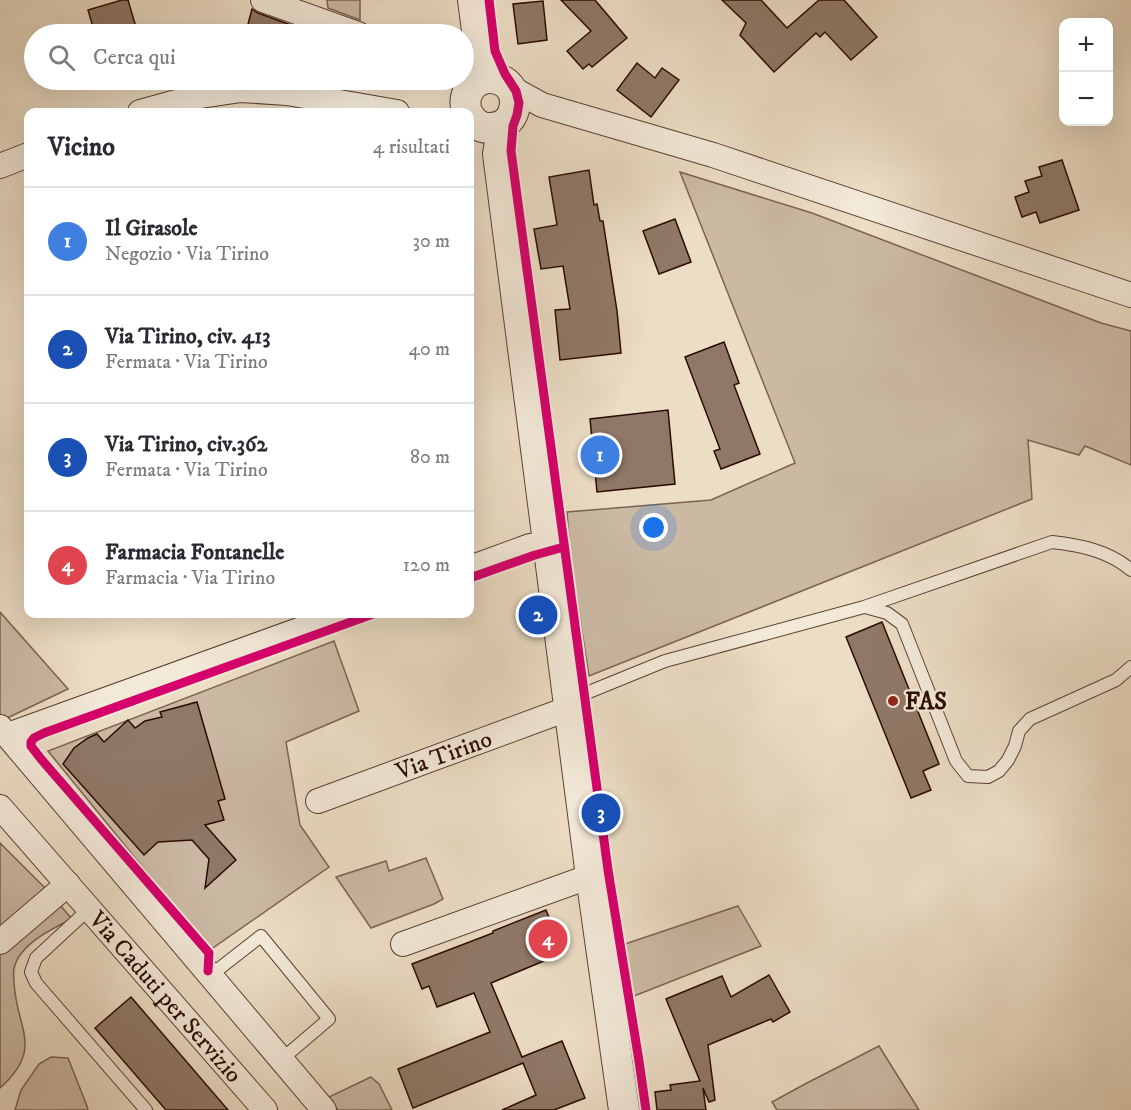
<!DOCTYPE html>
<html lang="it">
<head>
<meta charset="utf-8">
<style>
  body { margin:0; font-family:"IM FELL DW Pica",serif; background:#f7f7f7; color:#2b2b33 }
  .controls { position:absolute; right:18px; top:18px; display:grid; overflow:hidden; border-radius:12px; box-shadow:0 6px 24px #0002 }
  .controls button { width:54px; height:54px; display:grid; place-items:center; padding:0; border:0; border-bottom:2px solid #e1e1e2; background:#fff; color:#2b2b33; font:30px sans-serif }
  .you { position:absolute; left:654px; top:528px; width:21px; height:21px; margin:-15px; border:4px solid #fff; border-radius:50%; background:#1a73e8; box-shadow:0 0 0 9px #1a73e833 }
  .badge { display:grid; place-items:center; width:39px; height:39px; border-radius:50%; background:#8f2418; color:#fff; font-size:20px; font-weight:700 }
  .pin { position:absolute; translate:-50% -50%; border:3px solid #fff; box-shadow:0 2px 6px #0006 }
  .list { margin:0; padding:0; list-style:none }
  h2 { display:flex; justify-content:space-between; align-items:center; height:78px; margin:0; padding:0 24px; font-size:26px }
  h2 small { font-size:20px; font-weight:400; color:#7c7c81 }
  .list li { display:grid; grid-template-columns:39px 1fr auto; gap:18px; align-items:center; box-sizing:border-box; height:108px; padding:0 24px; border-top:2px solid #e1e1e2 }
  .list b { display:block; font-size:22px; white-space:nowrap }
  .list p { margin:0; font-size:20px; white-space:nowrap; color:#7c7c81 }
  .list em { font-size:20px; font-style:normal; color:#7c7c81 }
  .icon { flex:none; width:33px; height:33px; fill:none; stroke:currentColor; stroke-width:2; stroke-linecap:round; stroke-linejoin:round }
  .map { position:relative; flex:none; width:1131px; height:1110px; overflow:hidden }
  .search { position:absolute; background:#fff; box-shadow:0 6px 24px #0002; left:24px; top:24px; width:450px; height:66px; display:flex; align-items:center; gap:15px; box-sizing:border-box; padding:0 21px; border-radius:33px; color:#7c7c81; font-size:22px }
  .panel { position:absolute; background:#fff; box-shadow:0 6px 24px #0002; left:24px; top:108px; width:450px; height:510px; border-radius:12px }
  .map>svg:first-child { display:block }
</style>
</head>
<body>
<div class="map">
<svg width="1131" height="1110" viewBox="0 0 1131 1110">
  <rect width="100%" height="100%" fill="#ecddc5"/>
  <filter id="stains"><feTurbulence type="fractalNoise" baseFrequency=".00333" numOctaves="4"/><feColorMatrix values="0 0 0 0 .2 0 0 0 0 .09 0 0 0 0 .02 0 0 0 .5 -.17"/></filter>
  <radialGradient id="worn" r=".72"><stop offset=".6" stop-color="#630" stop-opacity="0"/><stop offset="1" stop-color="#630" stop-opacity=".3"/></radialGradient>
  <g fill="#cbb9a4" stroke="#7b6252" stroke-width="1.5">
    <path d="M327 0H360V20L328 8Z"/>
    <path d="M680 172 812 213 1101 323 1131 331V465L1085 446 1079 455 1028 440 1032 499 589 676 570 554 567 512 711 500 795 463Z"/>
    <path d="M0 612 68 689 3 720 0 717Z"/>
    <path d="M334 641 359 711 286 742 300 825 329 867 210 950 48 751Z"/>
    <path d="M0 843 49 892 72 919C53 928 18 945 14 969 13 973 14 978 14 982 16 1029 45 1048 0 1088Z"/>
    <path d="M426 858 443 899 434 904 371 928 336 877 386 861 389 871Z"/>
    <path d="M738 906 761 946 629 998 622 945Z"/>
    <path d="M879 1046 919 1110H777L772 1102 805 1084Z"/>
    <path d="M51 1057 68 1058 87 1106 88 1110H15L21 1090 39 1064Z"/>
    <path d="M371 1077 379 1084 392 1110H338L329 1097Z"/>
  </g>
  <g fill="#8f7867" stroke="#2b0b01" stroke-width="1.5">
    <path d="M122 0H128L138 34H95L88 10Z"/>
    <path d="M561 0H595L627 38 592 67 589 64 583 69 567 51 591 31Z"/>
    <path d="M722 0H761L787 28 819 0H844L877 37 851 60 825 32 820 37 816 33 774 72 740 35 746 23Z"/>
    <path d="M543 1 547 40 518 44 513 4Z"/>
    <path d="M252 9 258 13 299 28 298 34H256L246 32Z"/>
    <path d="M637 63 655 78 662 68 679 80 651 117 617 90Z"/>
    <path d="M1062 160 1079 210 1040 223 1036 212 1022 217 1015 197 1029 192 1025 181 1042 176 1039 167Z"/>
    <path d="M589 170 594 205 597 204 600 221H603L617 311 621 353 560 360 555 310 570 309 563 266 541 269 534 229 557 225 549 177Z"/>
    <path d="M675 219 691 262 659 274 643 231Z"/>
    <path d="M724 342 739 383 734 385 760 454 721 469 714 451 720 449 685 357Z"/>
    <path d="M668 410 675 484 597 492 590 419Z"/>
    <path d="M882 622 939 764 923 771 931 790 911 798 846 637Z"/>
    <path d="M197 702 225 799 218 801 224 820 205 825 236 860 205 888 209 859 192 840 158 842 144 855 63 764 74 748 88 738 97 734 104 742 128 720 135 728 145 721 162 717 160 712Z"/>
    <path d="M546 910 563 953 491 983 522 1057 562 1041 585 1098 554 1110H502L536 1095 523 1063 413 1108 398 1069 490 1032 474 993 437 1007 429 986 422 989 412 964 493 933V931Z"/>
    <path d="M769 975 790 1012 773 1022 771 1019 708 1045 715 1100 709 1102 703 1088 706 1110H657L655 1092 671 1090 670 1085 700 1081 666 999 722 976 731 997Z"/>
    <path d="M131 997 228 1110H166L95 1028Z"/>
  </g>
  <g fill="none" stroke-linecap="round" stroke-linejoin="round">
    <defs>
      <g id="service">
        <path d="M865 607 887 613 902 624 956 761 968 776 988 777 999 771 1008 760 1015 746 1019 731 1030 719 1116 680 1131 667"/>
        <path d="M571 707 584 694 665 661 864 607 1052 542C1080 545 1109 551 1131 570"/>
        <path d="M89 909 36 958 31 972 36 983 146 1110"/>
        <path d="M211 975 261 936 329 1019 282 1059"/>
      </g>
      <g id="minor">
        <path d="M263 0 358 34"/>
        <path d="M511 88 542 105 713 155 1131 295"/>
        <path d="M140 112 194 97 241 90 287 93 397 112"/>
        <path d="M0 166 28 155"/>
        <path d="M470 568 530 546 549 543"/>
        <path d="M0 727 324 1110"/>
        <path d="M8 735 343 614"/>
        <path id="s1" d="M318 801 570 708"/>
        <path id="s2" d="M0 807 265 1110"/>
        <path d="M0 942 68 884"/>
        <path d="M403 944 591 876"/>
      </g>
      <g id="tertiary">
        <path d="M473 0 479 46 480 80"/>
        <path d="M467 112C461 95 473 77 492 78 525 81 521 129 489 128 481 128 474 124 470 117"/>
        <path d="M505 124 501 135 498 154 591 876 624 1110"/>
      </g>
    </defs>
    <use href="#service" stroke="#5b4032" stroke-width="14"/>
    <use href="#minor" stroke="#5b4032" stroke-width="26"/>
    <use href="#tertiary" stroke="#5b4032" stroke-width="32"/>
    <use href="#service" stroke="#f3e9d9" stroke-width="12"/>
    <use href="#minor" stroke="#f3e9d9" stroke-width="24"/>
    <use href="#tertiary" stroke="#f3e9d9" stroke-width="30"/>
    <defs>
      <g id="cycleway">
        <path d="M489 0 495 51 505 74 516 91 519 103 517 115 513 126 511 151 608 870 639 1061 646 1110"/>
        <path d="M470 578 535 555 564 547"/>
        <path d="M208 971 209 953 41 759 31 746V742L34 738 44 733 373 614"/>
      </g>
    </defs>
    <use href="#cycleway" stroke="#f3e9d9" stroke-width="13"/>
    <use href="#cycleway" stroke="#d6006c" stroke-width="9"/>
  </g>
  <circle fill="#8f2418" stroke="#f3e9d9" stroke-width="2" cx="893" cy="701" r="6"/>
  <g text-anchor="middle" stroke-width="4.5" stroke-linejoin="round" paint-order="stroke">
    <g font-size="24" font-weight="bold" fill="#2b0b01" stroke="#f3e9d9" text-anchor="start">
      <text x="905" y="709">FAS</text>
    </g>
    <g font-size="24" fill="#2b0b01" stroke="#f3e9d9">
      <text dy="8" stroke="none"><textPath href="#s1" startOffset="134">Via Tirino</textPath></text>
      <text dy="8" stroke="none"><textPath href="#s2" startOffset="252">Via Caduti per Servizio</textPath></text>
    </g>
  </g>
  <rect width="100%" height="100%" filter="url(#stains)"/>
  <rect width="100%" height="100%" fill="url(#worn)"/>
</svg>
<div class="controls">
<button>+</button>
<button>−</button>
</div>
<div class="you"></div>
<div class="pin badge" style="left:600px;top:455px;background:#3f7fe0">1</div>
<div class="pin badge" style="left:538px;top:615px;background:#1a4fb4">2</div>
<div class="pin badge" style="left:601px;top:813px;background:#1a4fb4">3</div>
<div class="pin badge" style="left:548px;top:939px;background:#e0444e">4</div>
<div class="search"><svg class="icon" aria-label="search" viewBox="0 0 24 24"><circle cx="10" cy="10" r="6"/><path d="M15 15l6 6"/></svg>Cerca qui</div>
<section class="panel">
<h2>Vicino<small>4 risultati</small></h2>
<ul class="list">
<li><span class="badge" style="background:#3f7fe0">1</span><div><b>Il Girasole</b><p>Negozio · Via Tirino</p></div><em>30 m</em></li>
<li><span class="badge" style="background:#1a4fb4">2</span><div><b>Via Tirino, civ. 413</b><p>Fermata · Via Tirino</p></div><em>40 m</em></li>
<li><span class="badge" style="background:#1a4fb4">3</span><div><b>Via Tirino, civ.362</b><p>Fermata · Via Tirino</p></div><em>80 m</em></li>
<li><span class="badge" style="background:#e0444e">4</span><div><b>Farmacia Fontanelle</b><p>Farmacia · Via Tirino</p></div><em>120 m</em></li>
</ul>
</section>
</div>
</body>
</html>
